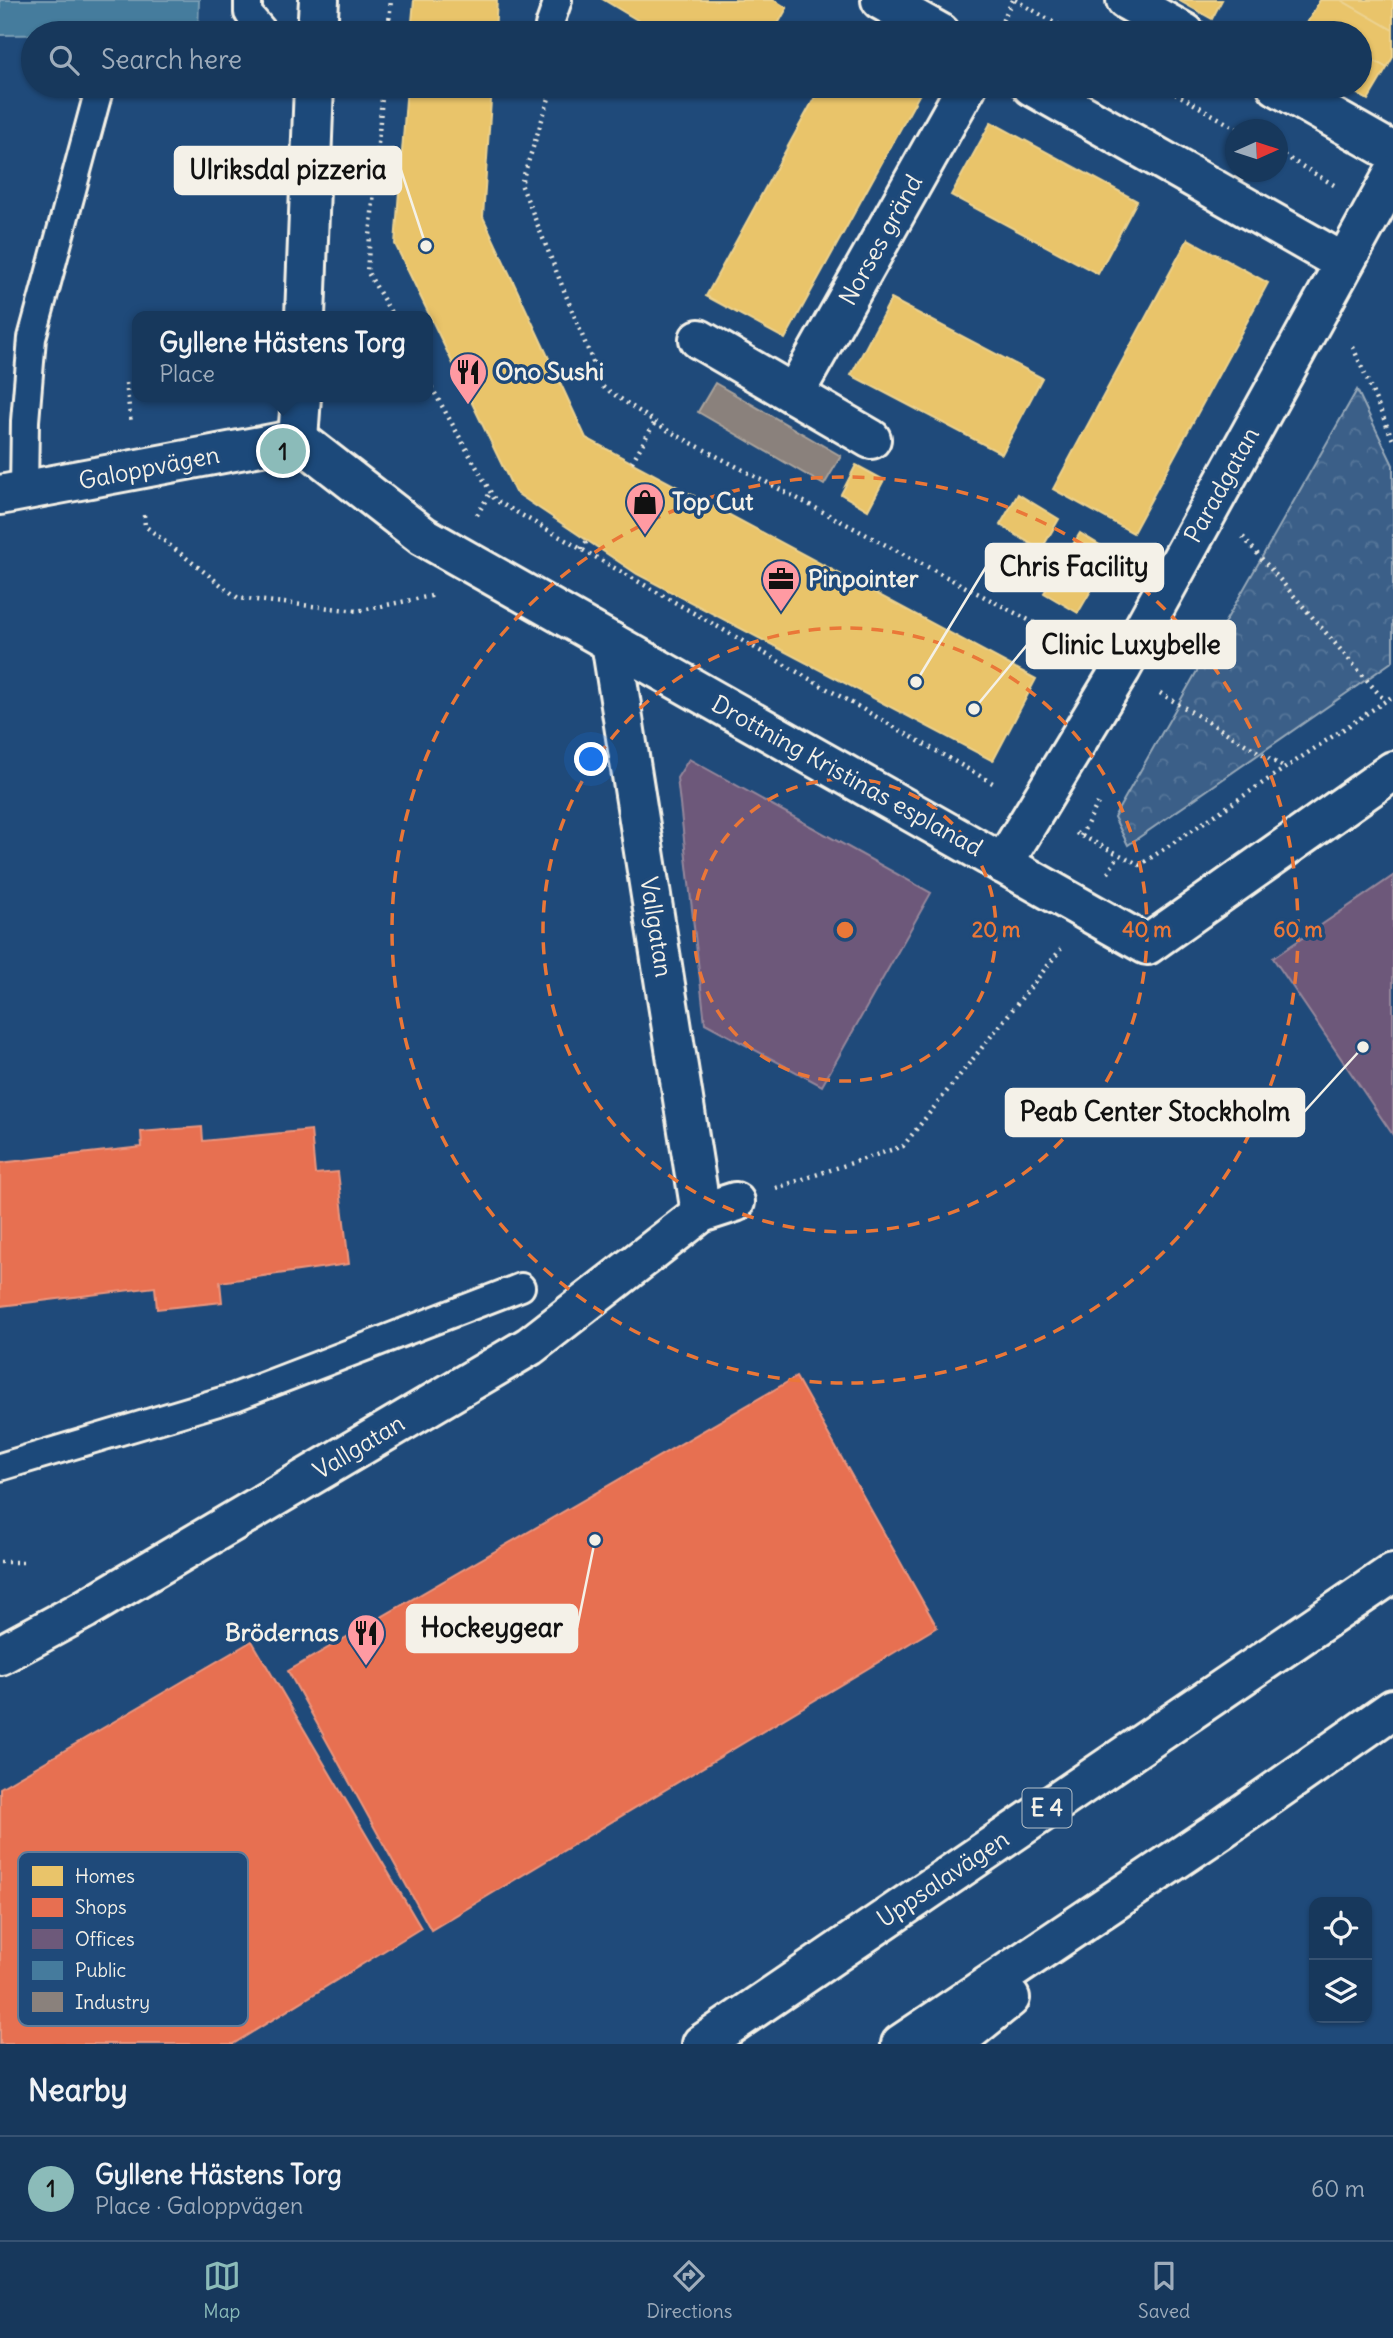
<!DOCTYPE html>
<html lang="en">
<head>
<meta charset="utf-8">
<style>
  body { margin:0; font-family:Delius,sans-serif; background:#203f62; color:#f1f3f6 }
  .controls { position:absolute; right:21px; bottom:21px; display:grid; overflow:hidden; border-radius:14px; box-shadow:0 2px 5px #0004 }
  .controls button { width:63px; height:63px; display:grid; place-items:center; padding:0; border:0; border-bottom:2px solid #365272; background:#17385c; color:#f1f3f6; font:35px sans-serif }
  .compass { position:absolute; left:1225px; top:119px; width:63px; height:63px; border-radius:50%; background:#17385c; box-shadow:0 2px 5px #0004; rotate:87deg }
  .you { position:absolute; left:592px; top:760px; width:24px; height:24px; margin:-18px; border:5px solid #fff; border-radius:50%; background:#1a73e8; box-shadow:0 0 0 10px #1a73e833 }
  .badge { display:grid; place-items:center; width:46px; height:46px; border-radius:50%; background:#8bbbb9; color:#111; font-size:23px; font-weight:700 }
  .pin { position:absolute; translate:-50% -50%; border:4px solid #fff; box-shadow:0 2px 7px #0006 }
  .popup { position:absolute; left:132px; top:311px; width:301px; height:91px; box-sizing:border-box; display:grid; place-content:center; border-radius:14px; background:#17385c; filter:drop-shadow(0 2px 5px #0005); font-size:23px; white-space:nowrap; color:#9eacbb }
  .popup b { font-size:26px; color:#f1f3f6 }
  .popup::after { content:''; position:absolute; left:50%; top:100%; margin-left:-14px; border:14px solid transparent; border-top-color:#17385c }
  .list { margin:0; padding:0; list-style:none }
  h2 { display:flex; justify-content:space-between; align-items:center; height:91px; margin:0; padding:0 28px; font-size:30px }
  h2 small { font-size:23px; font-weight:400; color:#9eacbb }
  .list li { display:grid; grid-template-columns:46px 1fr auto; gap:21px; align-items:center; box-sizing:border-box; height:105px; padding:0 28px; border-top:2px solid #365272 }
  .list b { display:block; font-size:26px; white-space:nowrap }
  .list p { margin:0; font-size:23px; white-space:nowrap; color:#9eacbb }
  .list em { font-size:23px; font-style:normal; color:#9eacbb }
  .icon { flex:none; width:38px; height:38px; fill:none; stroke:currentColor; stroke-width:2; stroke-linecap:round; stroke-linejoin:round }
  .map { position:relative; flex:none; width:1393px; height:2044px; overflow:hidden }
  .search { position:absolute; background:#17385c; box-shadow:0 2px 5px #0004; left:21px; right:21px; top:21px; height:77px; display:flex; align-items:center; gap:18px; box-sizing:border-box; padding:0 24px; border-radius:38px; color:#9eacbb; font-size:26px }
  .sheet { height:196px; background:#17385c }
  nav { display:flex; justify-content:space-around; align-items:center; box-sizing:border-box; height:98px; border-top:2px solid #365272; background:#17385c; font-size:19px; color:#9eacbb }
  nav a { display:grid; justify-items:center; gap:4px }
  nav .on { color:#8bbbb9 }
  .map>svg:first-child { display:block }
</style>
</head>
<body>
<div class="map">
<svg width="1393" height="2044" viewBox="0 0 1393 2044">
  <defs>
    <pattern id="park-crowns" width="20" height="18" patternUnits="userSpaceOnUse" patternTransform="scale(1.75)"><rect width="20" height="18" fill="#3a5f88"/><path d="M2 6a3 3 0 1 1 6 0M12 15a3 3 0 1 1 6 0" fill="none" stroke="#577699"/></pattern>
  </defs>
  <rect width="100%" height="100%" fill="#1f4a7a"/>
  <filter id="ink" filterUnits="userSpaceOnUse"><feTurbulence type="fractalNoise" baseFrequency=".0143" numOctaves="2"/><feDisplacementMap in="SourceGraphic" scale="14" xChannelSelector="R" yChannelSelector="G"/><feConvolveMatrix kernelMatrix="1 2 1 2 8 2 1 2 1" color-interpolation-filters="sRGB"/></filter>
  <g filter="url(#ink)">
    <path fill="url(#park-crowns)" stroke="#97a8b8" stroke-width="2" d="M1357 390 1393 465V661L1128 845 1114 817Z"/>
    <g fill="#e9c46a" stroke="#ecd290" stroke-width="2">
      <path d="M414 0H497L495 33H411Z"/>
      <path d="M604 0H774L787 8 773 33H659Z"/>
      <path d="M1178 0H1222L1212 19Z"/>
      <path d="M1320 0H1341L1393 30V57L1387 68 1360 53V33H1325L1307 23Z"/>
      <path d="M1341 0H1393V30Z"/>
      <path d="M1307 23 1325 33H1301Z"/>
      <path d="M1360 53 1387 68 1368 100 1343 86H1360Z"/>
      <path d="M407 86H492L483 217 586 438 1036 679 993 761 637 574 515 492 395 244Z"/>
      <path d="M821 86H924L785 339 706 296Z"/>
      <path d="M991 122 1137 201 1098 274 951 195Z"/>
      <path d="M1188 239 1268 283 1133 533 1053 489Z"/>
      <path d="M891 299 1042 378 1002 454 851 375Z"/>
      <path d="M856 465 884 480 868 510 841 494Z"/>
      <path d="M1018 494 1059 519 1041 550 1000 525Z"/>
      <path d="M1080 533 1113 553 1078 613 1044 593Z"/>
    </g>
    <g fill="#e76f51" stroke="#eb967e" stroke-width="2">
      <path d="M202 1127 203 1141 311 1130 315 1174 338 1172 349 1264 220 1282 222 1302 157 1309 155 1287 0 1306V1163L142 1147 141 1132Z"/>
      <path d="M796 1377 937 1627 431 1930 288 1671Z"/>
      <path d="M252 1641 421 1928 233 2044H0V1788Z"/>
    </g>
    <g fill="#6d597a" stroke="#96879b" stroke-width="2">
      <path d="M689 759 931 893 822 1086 705 1023 677 778Z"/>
      <path d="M1393 876V1135L1273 958Z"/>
    </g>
    <path fill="#457b9d" stroke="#7a9eb4" stroke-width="2" d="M0 0H199L198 33 0 35Z"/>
    <path fill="#8a817c" stroke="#aaa39c" stroke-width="2" d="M715 383 841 456 824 485 698 412Z"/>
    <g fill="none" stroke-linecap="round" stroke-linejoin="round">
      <defs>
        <g id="service">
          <path d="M248 0V13L265 33"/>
          <path d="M549 26 558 0"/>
          <path d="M24 491 25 421 32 338 100 86"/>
          <path d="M0 1467 235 1397 521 1287"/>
        </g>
        <g id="minor">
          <path d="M881 0 940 33"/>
          <path d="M1126 0 1185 33"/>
          <path d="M317 33 319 0"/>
          <path d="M1032 86 1344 263"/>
          <path d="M1277 86 1393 152"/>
          <path d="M305 316 314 86"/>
          <path d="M699 339 871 439"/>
          <path d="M794 394 967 86"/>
          <path d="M298 439 423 536 1147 945 1393 771"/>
          <path d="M298 439 301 397"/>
          <path d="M0 495 298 439"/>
          <path d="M611 642 701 1213"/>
          <path d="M1003 864 1121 669 1393 175"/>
          <path d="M0 1655 85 1609 530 1346 701 1213 735 1202"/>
        </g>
        <g id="motorway">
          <path d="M702 2044 1393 1573"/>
          <path d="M901 2044 1220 1830 1393 1709"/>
          <path d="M953 2044 1010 1998"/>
        </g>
      </defs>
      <use href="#service" stroke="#f4f1e8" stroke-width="32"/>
      <use href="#minor" stroke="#f4f1e8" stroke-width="44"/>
      <use href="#motorway" stroke="#f4f1e8" stroke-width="44"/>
      <g stroke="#f4f1e8" stroke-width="4.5" stroke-dasharray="2 5" stroke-linecap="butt">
        <path d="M1015 0 1073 33"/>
        <path d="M388 33 391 0"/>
        <path d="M996 33 1013 0"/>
        <path d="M383 86 367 271 393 316"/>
        <path d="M553 86 521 184 603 387 667 430 1080 647"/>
        <path d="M1163 86 1239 130"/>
        <path d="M1278 152 1334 185"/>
        <path d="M1353 347 1393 440"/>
        <path d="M428 381 495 500 996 785"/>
        <path d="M126 383 131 423"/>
        <path d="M632 462 655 422"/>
        <path d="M144 515 145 526 238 598 357 611 431 596 433 592"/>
        <path d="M477 515 490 493"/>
        <path d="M1243 537 1385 701"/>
        <path d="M581 549 587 541"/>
        <path d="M1160 693 1285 768"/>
        <path d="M1076 833 1140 865 1393 696"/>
        <path d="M1081 836 1100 799"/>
        <path d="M1108 873 1118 856"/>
        <path d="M776 1188 903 1146 1061 949"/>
        <path d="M0 1562H26"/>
      </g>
      <use href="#service" stroke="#1f4a7a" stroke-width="26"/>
      <use href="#minor" stroke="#1f4a7a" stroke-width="38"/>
      <use href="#motorway" stroke="#1f4a7a" stroke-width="38"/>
    </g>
  </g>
  <g fill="none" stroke="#ea7738" stroke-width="3.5" stroke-dasharray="12 9">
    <circle cx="845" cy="930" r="151"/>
    <circle cx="845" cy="930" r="302"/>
    <circle cx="845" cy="930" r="453"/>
  </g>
  <defs>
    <symbol id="restaurant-pin" viewBox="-11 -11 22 30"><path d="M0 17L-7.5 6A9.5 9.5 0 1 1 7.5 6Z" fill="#ff9aa2" stroke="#1f4a7a"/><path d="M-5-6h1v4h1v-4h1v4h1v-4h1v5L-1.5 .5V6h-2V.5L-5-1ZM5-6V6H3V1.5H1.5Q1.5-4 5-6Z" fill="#111"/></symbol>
    <symbol id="shop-pin" viewBox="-11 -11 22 30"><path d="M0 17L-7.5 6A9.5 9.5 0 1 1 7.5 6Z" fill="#ff9aa2" stroke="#1f4a7a"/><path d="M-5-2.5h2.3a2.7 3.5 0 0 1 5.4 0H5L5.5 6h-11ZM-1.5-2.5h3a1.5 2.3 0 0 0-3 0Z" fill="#111"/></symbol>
    <symbol id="office-pin" viewBox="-11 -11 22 30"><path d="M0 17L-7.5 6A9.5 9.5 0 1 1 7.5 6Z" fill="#ff9aa2" stroke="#1f4a7a"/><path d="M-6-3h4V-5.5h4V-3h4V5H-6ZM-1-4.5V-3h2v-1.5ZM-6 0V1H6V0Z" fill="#111"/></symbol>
  </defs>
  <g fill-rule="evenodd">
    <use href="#restaurant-pin" x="446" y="350" width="44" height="60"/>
    <use href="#shop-pin" x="623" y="480" width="44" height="60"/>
    <use href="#office-pin" x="759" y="557" width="44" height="60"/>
    <use href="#restaurant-pin" x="344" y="1611" width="44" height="60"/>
  </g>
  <g text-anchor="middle" stroke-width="7" stroke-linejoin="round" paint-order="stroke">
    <rect fill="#1f4a7a" stroke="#b4bfc7" stroke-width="2" x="1022.5" y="1788.5" width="49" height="39" rx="5"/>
    <g font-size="23" font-weight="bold" fill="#f4f1e8">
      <text x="1047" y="1816">E 4</text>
    </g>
    <g font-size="24" fill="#f4f1e8" stroke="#1f4a7a">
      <text transform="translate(881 240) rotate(-61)" y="8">Norses gränd</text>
      <text transform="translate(149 468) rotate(-11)" y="8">Galoppvägen</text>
      <text transform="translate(1222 485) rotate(-61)" y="8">Paradgatan</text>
      <text transform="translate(847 776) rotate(29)" y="8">Drottning Kristinas esplanad</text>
      <text transform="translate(656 927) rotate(81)" y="8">Vallgatan</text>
      <text transform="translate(359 1447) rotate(-31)" y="8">Vallgatan</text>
      <text transform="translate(943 1879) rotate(-34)" y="8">Uppsalavägen</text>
    </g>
    <g font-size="24" font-weight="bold" fill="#f4f1e8" stroke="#1f4a7a" text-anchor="start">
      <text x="495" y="380">Ono Sushi</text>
      <text x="672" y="510">Top Cut</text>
      <text x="808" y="587">Pinpointer</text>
      <text x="339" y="1641" text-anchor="end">Brödernas</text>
    </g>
  </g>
  <rect x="18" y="1852" width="230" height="174" rx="10" fill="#1f4a7a" stroke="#5f7c9b" stroke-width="2"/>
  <rect x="32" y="1866" width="31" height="20" fill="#e9c46a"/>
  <rect x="32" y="1898" width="31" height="19" fill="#e76f51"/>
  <rect x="32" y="1929" width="31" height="20" fill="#6d597a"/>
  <rect x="32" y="1961" width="31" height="19" fill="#457b9d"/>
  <rect x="32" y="1992" width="31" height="20" fill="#8a817c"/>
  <g font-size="19" fill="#f4f1e8">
    <text x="75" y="1883">Homes</text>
    <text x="75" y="1914">Shops</text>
    <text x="75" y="1946">Offices</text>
    <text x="75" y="1977">Public</text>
    <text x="75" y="2009">Industry</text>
  </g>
  <circle cx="845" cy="930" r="10" fill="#ea7738" stroke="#1f4a7a" stroke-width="3.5"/>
  <g font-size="21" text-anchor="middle" font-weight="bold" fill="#ea7738" stroke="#1f4a7a" stroke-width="7" stroke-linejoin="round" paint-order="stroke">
    <text x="996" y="937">20 m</text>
    <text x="1147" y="937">40 m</text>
    <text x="1298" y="937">60 m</text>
  </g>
  <path fill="none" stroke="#f4f1e8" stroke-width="2.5" d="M426 246L401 170M916 682L986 567M974 709L1027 645M1363 1047L1304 1112M595 1540L577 1628"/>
  <g fill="#f4f1e8" stroke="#1f4a7a" stroke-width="2.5">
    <circle cx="426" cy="246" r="7"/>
    <circle cx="916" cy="682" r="7"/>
    <circle cx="974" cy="709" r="7"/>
    <circle cx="1363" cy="1047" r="7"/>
    <circle cx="595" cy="1540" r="7"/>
  </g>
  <g fill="#f4f1e8" stroke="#f4f1e8" stroke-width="2.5">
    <rect x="175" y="147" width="226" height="47" rx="7"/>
    <rect x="986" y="544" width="177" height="47" rx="7"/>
    <rect x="1027" y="621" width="208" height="47" rx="7"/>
    <rect x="1006" y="1089" width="298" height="47" rx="7"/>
    <rect x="407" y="1605" width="170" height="47" rx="7"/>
  </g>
  <g font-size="26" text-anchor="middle" font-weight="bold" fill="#111">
    <text x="288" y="179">Ulriksdal pizzeria</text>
    <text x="1074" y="576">Chris Facility</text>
    <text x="1131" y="654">Clinic Luxybelle</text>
    <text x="1155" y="1121">Peab Center Stockholm</text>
    <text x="492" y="1637">Hockeygear</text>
  </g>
</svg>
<div class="controls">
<button><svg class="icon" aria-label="locate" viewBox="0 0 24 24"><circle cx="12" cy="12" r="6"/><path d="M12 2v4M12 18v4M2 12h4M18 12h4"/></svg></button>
<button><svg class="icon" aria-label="layers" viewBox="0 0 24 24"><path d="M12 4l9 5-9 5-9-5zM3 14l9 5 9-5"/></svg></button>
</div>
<svg class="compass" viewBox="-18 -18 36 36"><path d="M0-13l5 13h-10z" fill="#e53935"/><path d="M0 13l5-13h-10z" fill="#9eacbb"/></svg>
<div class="you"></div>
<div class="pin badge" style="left:283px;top:451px">1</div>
<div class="popup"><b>Gyllene Hästens Torg</b>Place</div>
<div class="search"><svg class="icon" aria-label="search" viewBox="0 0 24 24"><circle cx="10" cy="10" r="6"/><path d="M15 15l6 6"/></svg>Search here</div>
</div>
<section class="sheet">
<h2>Nearby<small></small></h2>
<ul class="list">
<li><span class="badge">1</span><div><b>Gyllene Hästens Torg</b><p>Place · Galoppvägen</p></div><em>60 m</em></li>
</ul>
</section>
<nav>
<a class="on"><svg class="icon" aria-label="map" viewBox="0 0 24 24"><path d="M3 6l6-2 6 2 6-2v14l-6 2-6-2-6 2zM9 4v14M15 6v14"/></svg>Map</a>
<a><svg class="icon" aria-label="directions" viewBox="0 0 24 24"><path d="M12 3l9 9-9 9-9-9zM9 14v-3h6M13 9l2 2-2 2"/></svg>Directions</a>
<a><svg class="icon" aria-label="saved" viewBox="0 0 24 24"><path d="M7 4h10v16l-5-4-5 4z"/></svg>Saved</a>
</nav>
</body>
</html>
